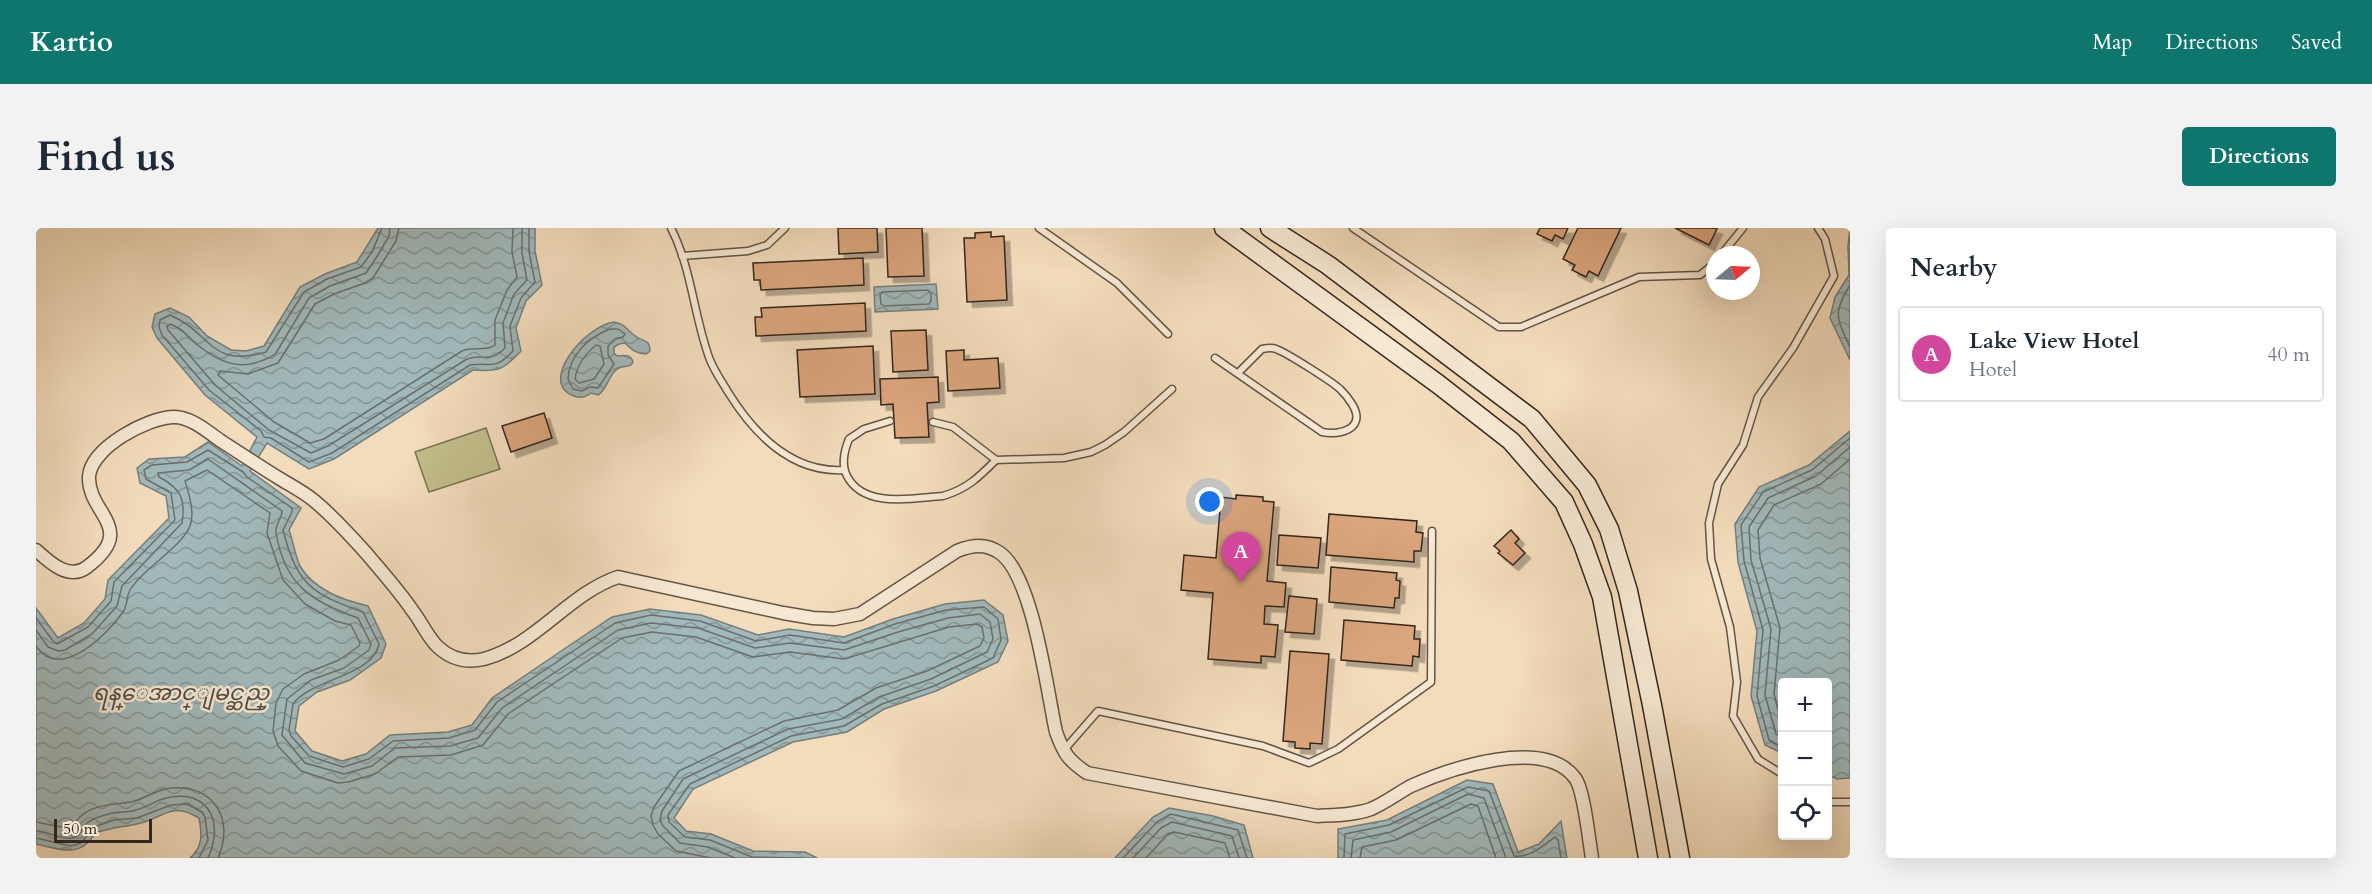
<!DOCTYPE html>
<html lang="en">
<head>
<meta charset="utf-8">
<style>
  body { margin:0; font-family:Cardo,"Noto Sans Myanmar",serif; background:#f2f2f3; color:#1f2937 }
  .controls { position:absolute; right:18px; bottom:18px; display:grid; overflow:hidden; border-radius:6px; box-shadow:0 6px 24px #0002 }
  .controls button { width:54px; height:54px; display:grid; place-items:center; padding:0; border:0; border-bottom:2px solid #e0e1e3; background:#fff; color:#1f2937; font:30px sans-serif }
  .compass { position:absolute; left:1670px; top:18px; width:54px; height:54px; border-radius:50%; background:#fff; box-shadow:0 6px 24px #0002; rotate:71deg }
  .scale { position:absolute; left:18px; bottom:15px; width:98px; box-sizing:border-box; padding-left:6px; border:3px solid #34271f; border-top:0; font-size:16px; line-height:21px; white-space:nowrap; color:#34271f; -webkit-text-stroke:4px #f7e8d3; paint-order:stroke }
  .you { position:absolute; left:1174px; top:274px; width:21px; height:21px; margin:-15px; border:4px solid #fff; border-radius:50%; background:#1a73e8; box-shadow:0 0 0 9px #1a73e833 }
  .badge { display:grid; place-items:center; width:39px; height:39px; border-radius:50%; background:#0f766e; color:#fff; font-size:20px; font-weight:700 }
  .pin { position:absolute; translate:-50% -50px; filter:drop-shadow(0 2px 3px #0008) }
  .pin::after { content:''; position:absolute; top:32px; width:21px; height:18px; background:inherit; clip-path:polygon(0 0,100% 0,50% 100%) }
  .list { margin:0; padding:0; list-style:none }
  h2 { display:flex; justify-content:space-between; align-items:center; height:78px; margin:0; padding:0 24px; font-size:26px }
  h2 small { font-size:20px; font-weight:400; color:#747a83 }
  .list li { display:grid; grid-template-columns:39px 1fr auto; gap:18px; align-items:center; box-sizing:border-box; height:96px; margin:0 12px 12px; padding:0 12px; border:2px solid #e0e1e3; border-radius:6px }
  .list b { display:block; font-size:22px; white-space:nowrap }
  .list p { margin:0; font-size:20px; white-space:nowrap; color:#747a83 }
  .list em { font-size:20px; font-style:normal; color:#747a83 }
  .icon { flex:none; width:33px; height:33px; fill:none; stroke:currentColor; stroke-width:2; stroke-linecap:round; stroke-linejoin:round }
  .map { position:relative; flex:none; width:1814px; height:630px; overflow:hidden; border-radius:6px }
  header { display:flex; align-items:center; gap:36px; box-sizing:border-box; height:84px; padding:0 30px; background:#0f766e; color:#fff }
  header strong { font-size:28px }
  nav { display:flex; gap:33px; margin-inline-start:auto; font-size:21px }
  .intro { display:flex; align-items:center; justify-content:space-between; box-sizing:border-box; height:144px; padding:0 36px }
  h1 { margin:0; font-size:42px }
  .button { padding:15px 27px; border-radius:6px; background:#0f766e; color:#fff; font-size:21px; font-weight:700 }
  main { display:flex; gap:36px; padding:0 36px }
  aside { flex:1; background:#fff; border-radius:6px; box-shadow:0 6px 24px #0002 }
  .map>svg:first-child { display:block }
</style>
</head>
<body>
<header>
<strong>Kartio</strong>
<nav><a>Map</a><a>Directions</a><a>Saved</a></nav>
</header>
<div class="intro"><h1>Find us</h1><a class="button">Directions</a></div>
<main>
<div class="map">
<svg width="1814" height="630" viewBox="0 0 1814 630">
  <defs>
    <pattern id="water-waves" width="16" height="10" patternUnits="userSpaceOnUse" patternTransform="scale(1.5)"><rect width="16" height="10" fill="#a1b9bb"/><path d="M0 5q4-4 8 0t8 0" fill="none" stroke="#849697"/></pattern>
    <filter id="shadow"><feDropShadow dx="5.5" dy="5.5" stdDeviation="0" flood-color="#0004"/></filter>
  </defs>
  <rect width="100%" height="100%" fill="#f3dcbc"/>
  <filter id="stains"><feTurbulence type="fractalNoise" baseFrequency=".00333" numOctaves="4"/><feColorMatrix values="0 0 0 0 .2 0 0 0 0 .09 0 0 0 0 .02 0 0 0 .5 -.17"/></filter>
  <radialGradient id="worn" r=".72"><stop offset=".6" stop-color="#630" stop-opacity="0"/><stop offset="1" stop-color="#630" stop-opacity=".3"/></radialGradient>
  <path fill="#c2be8c" stroke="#7b7256" stroke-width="1.5" d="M450 200 464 241 393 264 379 224Z"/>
  <g fill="url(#water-waves)" stroke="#757f7d" stroke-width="1.5">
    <path d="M342 0H499V23L506 57 490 73 480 100 485 123C467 142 463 144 437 142L298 231 273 241 231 215 214 243 265 280 253 302C257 313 259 327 264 338 278 362 307 372 332 378L350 416 345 430 314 452 281 464 263 478 259 503 276 523 306 533 330 526 354 507 412 504 436 497 456 470 534 417 576 389 614 381 665 387 722 407 753 401 808 409 857 391 909 376 948 372 967 387 972 413 962 434 900 463 848 481 811 504 757 514 657 561 638 590 650 603 675 606 717 623 769 624 781 630H154C167 619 166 606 163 590 134 572 128 591 101 596 86 599 74 600 59 605 45 630 26 622 0 616V380L22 410 48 395 69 371 72 352 133 290 130 268 104 255 101 240 113 231 149 229 172 214 206 238 221 209 169 167 121 110 116 99 119 86 134 80 153 89 171 108 195 122 210 123 228 118 264 59 289 46 321 34Z"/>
    <path d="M1814 0V132L1794 90 1799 69 1813 47 1812 18Z"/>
    <path d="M900 56 902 81 839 84 838 59Z"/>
    <path d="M578 94C589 96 590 101 598 107 605 114 614 110 614 123L610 126C601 126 596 122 589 115L583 116 578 119V125L581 128C588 127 595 126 597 134L595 137C592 139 588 138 585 139 573 143 572 161 562 167L555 165C550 169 545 171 538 168 501 155 549 98 578 94Z"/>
    <path d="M1814 203V550L1801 551 1792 547V454H1746V525L1729 517 1715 468 1721 403 1702 334 1699 296 1723 259 1773 237Z"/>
    <path d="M1431 552 1457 556 1482 624 1503 616 1525 593 1531 630H1302V601L1351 592Z"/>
    <path d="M1133 580 1177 588 1208 597 1217 630H1079L1117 589Z"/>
  </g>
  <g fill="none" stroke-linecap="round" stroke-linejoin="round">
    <g stroke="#6a706d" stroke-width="1.5">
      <path d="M346 0 336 24 325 39 291 51 268 64 230 124C174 141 176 105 134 87L124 92 123 99 126 107 173 162 225 203 228 209 235 210 273 234 296 225 434 137C458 134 457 143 477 123L474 98 485 70 499 54 493 24V0"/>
      <path d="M354 0 353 8 342 27 330 45 294 58 273 70 240 125C234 131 227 132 219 135 198 141 179 131 163 118 152 110 147 100 134 96L131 98 132 102 179 157 233 202 275 225 292 218 431 131C447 125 454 136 469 120L467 95 478 66 491 52 486 25V0"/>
      <path d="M363 0 360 13 337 50 329 55 298 66 279 76 242 135 212 146 184 143 182 147 238 194 274 215 288 211 426 123C437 118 450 124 459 117V92L471 62 481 49 476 24 477 0"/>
      <path d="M1814 57C1796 86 1801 90 1814 119"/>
      <path d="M892 62 895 65V73L893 76 848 78 845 76 844 67 846 64Z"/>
      <path d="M574 101H582L589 106 587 109 580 111 572 118V127L578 136 562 160 554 159 546 163 537 161 532 151C533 127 553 109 574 101Z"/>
      <path d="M560 117 564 118 568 136 558 151 543 155 539 151C541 137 549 126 560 117Z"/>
      <path d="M0 390 17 413 21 416 52 399 75 373 78 354 139 292 135 265 110 251 108 242 116 237 151 234 172 222 207 244 211 249 256 280V284L247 302C261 357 276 366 327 384L343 416C337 448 275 451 257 476L253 502 255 508 273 528 307 539 333 531 357 513 413 510 439 502 461 474 579 395 615 387 664 393 720 413 754 407 808 415 859 396 910 382 948 379 962 391 965 412 957 430 898 458 846 476 808 498 755 508 654 556 632 587 633 594 649 609 674 612 716 629 767 630"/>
      <path d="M0 402 12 419 22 423 29 422 56 406 81 378 86 358 146 295C150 270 144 260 123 249L122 245 153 242 172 231 246 283C246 290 239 296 240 304 248 357 276 374 322 390L335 416 333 422 308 440 275 452 251 471 246 507 269 535 308 546 336 538 359 520 414 518 442 510 466 480 582 402 615 395 662 400 719 420 754 415 808 422 862 404 912 390 944 386 954 394 957 411 951 424 895 451 843 469 806 491 752 501 647 551 626 583 624 592 627 598 644 615 672 619 699 630"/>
      <path d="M0 418C24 454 71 407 87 384 92 377 90 369 94 362 105 342 146 319 154 298 159 285 153 266 149 253L171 242 234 285 231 305 247 352 269 376 299 393 315 397 324 415 323 418 303 432 268 446 247 461 240 475 237 503 242 518 265 543 302 555 312 554 339 546 362 529 415 527 447 517 472 486 586 410 616 404 660 409 717 429 754 424 808 431 913 399 941 396 946 399 948 410 944 418 891 443 840 460 802 482 748 493 643 543 618 579 615 588 617 597 622 606 640 623 675 630"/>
      <path d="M1746 497 1738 466 1744 400 1724 330 1722 302 1738 277 1785 256 1814 231"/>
      <path d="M1746 510 1740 506 1729 467 1735 401 1715 332 1713 299 1732 270 1780 248 1814 219"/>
      <path d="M1746 519 1733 512 1721 468 1727 402 1708 333 1705 297 1727 264 1776 242 1814 210"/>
      <path d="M0 594 35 601C38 598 39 593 43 590 55 576 78 577 95 574 109 571 121 561 135 560 178 556 199 592 182 630"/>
      <path d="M0 603C12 603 24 612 36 610 44 609 44 603 48 598 53 591 65 588 73 586 82 583 92 585 100 582 112 579 123 570 135 569 176 563 187 598 172 630"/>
      <path d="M0 610 35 618 45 615 58 599 78 592 101 590 135 577 151 576 166 584 169 589 172 612 163 630"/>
      <path d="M1087 630 1121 594 1135 586 1202 602 1211 630"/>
      <path d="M1097 630 1125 600 1136 594 1196 608 1203 630"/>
      <path d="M1110 630 1131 607 1138 604 1189 615 1194 630"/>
      <path d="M1308 630 1309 606 1353 597 1432 559 1453 563 1478 628C1494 630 1508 617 1519 609L1522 612 1525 630"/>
      <path d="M1315 630 1317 612 1355 604 1432 566 1448 570 1470 630"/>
      <path d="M1324 630 1326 619 1360 612 1435 576 1442 578 1460 630"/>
    </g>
  </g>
  <g fill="#daa47b" stroke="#34271f" stroke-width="1.5" filter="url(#shadow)">
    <path d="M802 0H841L842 24 803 26Z"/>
    <path d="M850 0H886L888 48 852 49Z"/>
    <path d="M1504 0H1532L1527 11 1519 7 1516 13 1501 6Z"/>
    <path d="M1542 0H1585L1562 48 1553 43 1550 49 1536 42 1539 37 1527 31Z"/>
    <path d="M1639 0H1678L1681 1 1673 17Z"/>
    <path d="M955 4V9L968 8 971 72 931 74 928 10H939V5Z"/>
    <path d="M827 30 828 57 725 62 724 52H718L717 35Z"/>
    <path d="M829 75 830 103 720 108 719 89H726L725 80Z"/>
    <path d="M890 102 892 142 857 144 855 103Z"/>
    <path d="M837 118 839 166 764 169 761 122Z"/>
    <path d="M928 122V132L962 130 964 160 912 163 910 123Z"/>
    <path d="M902 149 903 174 891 175 893 209 859 210 857 176 845 177 844 151Z"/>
    <path d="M508 185 516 210 475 224 466 198Z"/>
    <path d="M1200 267 1227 269V273L1238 274 1231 353 1250 355 1248 379 1229 378 1228 396 1242 397 1239 429 1225 428V435L1172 431 1177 365 1145 362 1148 327 1180 330 1185 269 1200 271Z"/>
    <path d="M1293 286 1381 293 1380 304 1387 305 1385 323H1378V334L1290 327Z"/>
    <path d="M1475 302 1483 311 1479 315 1489 325 1477 337 1462 325 1464 323 1458 318Z"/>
    <path d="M1243 307 1285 310 1282 340 1241 337Z"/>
    <path d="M1295 339 1361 345 1360 352 1364 353 1363 370H1359L1358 380 1293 374Z"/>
    <path d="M1253 368 1281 371 1278 406 1249 404Z"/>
    <path d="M1308 392 1379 398 1378 411H1384L1383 429 1377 428 1376 438 1305 432Z"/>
    <path d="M1254 423 1293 426 1286 516 1274 515V521L1259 520V514L1247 513Z"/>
  </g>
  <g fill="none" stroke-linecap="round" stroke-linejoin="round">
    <defs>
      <g id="lane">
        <path d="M635 0C656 41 658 90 674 132 679 144 686 154 692 164 718 206 755 245 808 242"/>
        <path d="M1003 0 1081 55 1132 106"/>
        <path d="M1317 0 1463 99H1485L1603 49 1664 47 1679 35"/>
        <path d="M1685 27 1707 0"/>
        <path d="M646 28 712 23 731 17 749 0"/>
        <path d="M1179 130 1286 204C1305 208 1331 200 1316 176 1313 171 1308 165 1304 161 1295 153 1251 125 1240 121 1236 119 1231 120 1226 121L1202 145"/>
        <path d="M854 193 828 201 813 211C808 223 805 236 811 248 828 281 877 270 907 268 931 261 943 249 960 232"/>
        <path d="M897 194 917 199 960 232 1028 230 1055 224 1069 217 1088 204 1136 161"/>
        <path d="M1027 523 1062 483 1227 518 1273 535 1302 521 1395 454 1396 303"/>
        <path d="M1746 546 1722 531 1697 488 1701 454 1694 399 1675 331 1673 295 1682 256 1707 217 1722 169 1757 120 1798 48 1789 11 1782 0"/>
        <path d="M1792 574H1814"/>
      </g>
      <path id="street" d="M0 322C13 334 33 353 51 339 103 300 51 286 53 248 56 219 111 190 137 189 154 188 172 204 185 213 205 226 225 239 246 252 256 258 267 264 276 271 296 287 314 307 331 326 346 344 363 363 376 382 385 393 392 410 402 419 415 431 431 435 448 431 500 417 532 366 582 349L747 385 777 390 798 391 824 386 921 323C936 317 950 315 964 325 997 348 1011 463 1020 504 1028 526 1032 532 1051 545L1281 588C1299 587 1318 587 1335 581 1349 575 1362 565 1375 558 1413 541 1508 508 1539 550 1548 561 1553 613 1556 630"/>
      <g id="secondary">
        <path d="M1188 0 1402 156 1475 213 1528 274 1547 316 1566 369 1612 630"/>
        <path d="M1234 0 1292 37 1496 191 1551 257 1573 301 1592 363 1616 477 1644 630"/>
      </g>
    </defs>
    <use href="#lane" stroke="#645446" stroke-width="9"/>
    <use href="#street" stroke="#645446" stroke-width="15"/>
    <use href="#secondary" stroke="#34271f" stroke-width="21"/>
    <use href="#lane" stroke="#f7e8d3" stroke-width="6"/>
    <use href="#street" stroke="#f7e8d3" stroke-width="12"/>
    <use href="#secondary" stroke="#f7e8d3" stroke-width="18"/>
  </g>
  <g text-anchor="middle" stroke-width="5" stroke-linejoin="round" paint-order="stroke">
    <g font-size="22" font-style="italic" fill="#4f4c46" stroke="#f7e8d3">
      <text x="145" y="472">ရန္ေအာင္ျမင္ဆည္</text>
    </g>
  </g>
  <rect width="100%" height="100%" filter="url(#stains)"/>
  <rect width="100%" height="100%" fill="url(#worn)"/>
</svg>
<div class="controls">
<button>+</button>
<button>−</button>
<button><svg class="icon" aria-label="locate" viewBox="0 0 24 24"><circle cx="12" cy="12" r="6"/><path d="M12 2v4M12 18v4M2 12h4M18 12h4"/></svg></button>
</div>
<svg class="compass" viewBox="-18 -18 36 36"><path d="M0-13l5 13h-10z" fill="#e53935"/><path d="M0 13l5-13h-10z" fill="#747a83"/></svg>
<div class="scale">50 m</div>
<div class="you"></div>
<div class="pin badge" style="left:1205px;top:354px;background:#d1479c">A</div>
</div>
<aside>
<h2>Nearby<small></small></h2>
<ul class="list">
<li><span class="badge" style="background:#d1479c">A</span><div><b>Lake View Hotel</b><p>Hotel</p></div><em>40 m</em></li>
</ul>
</aside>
</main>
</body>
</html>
